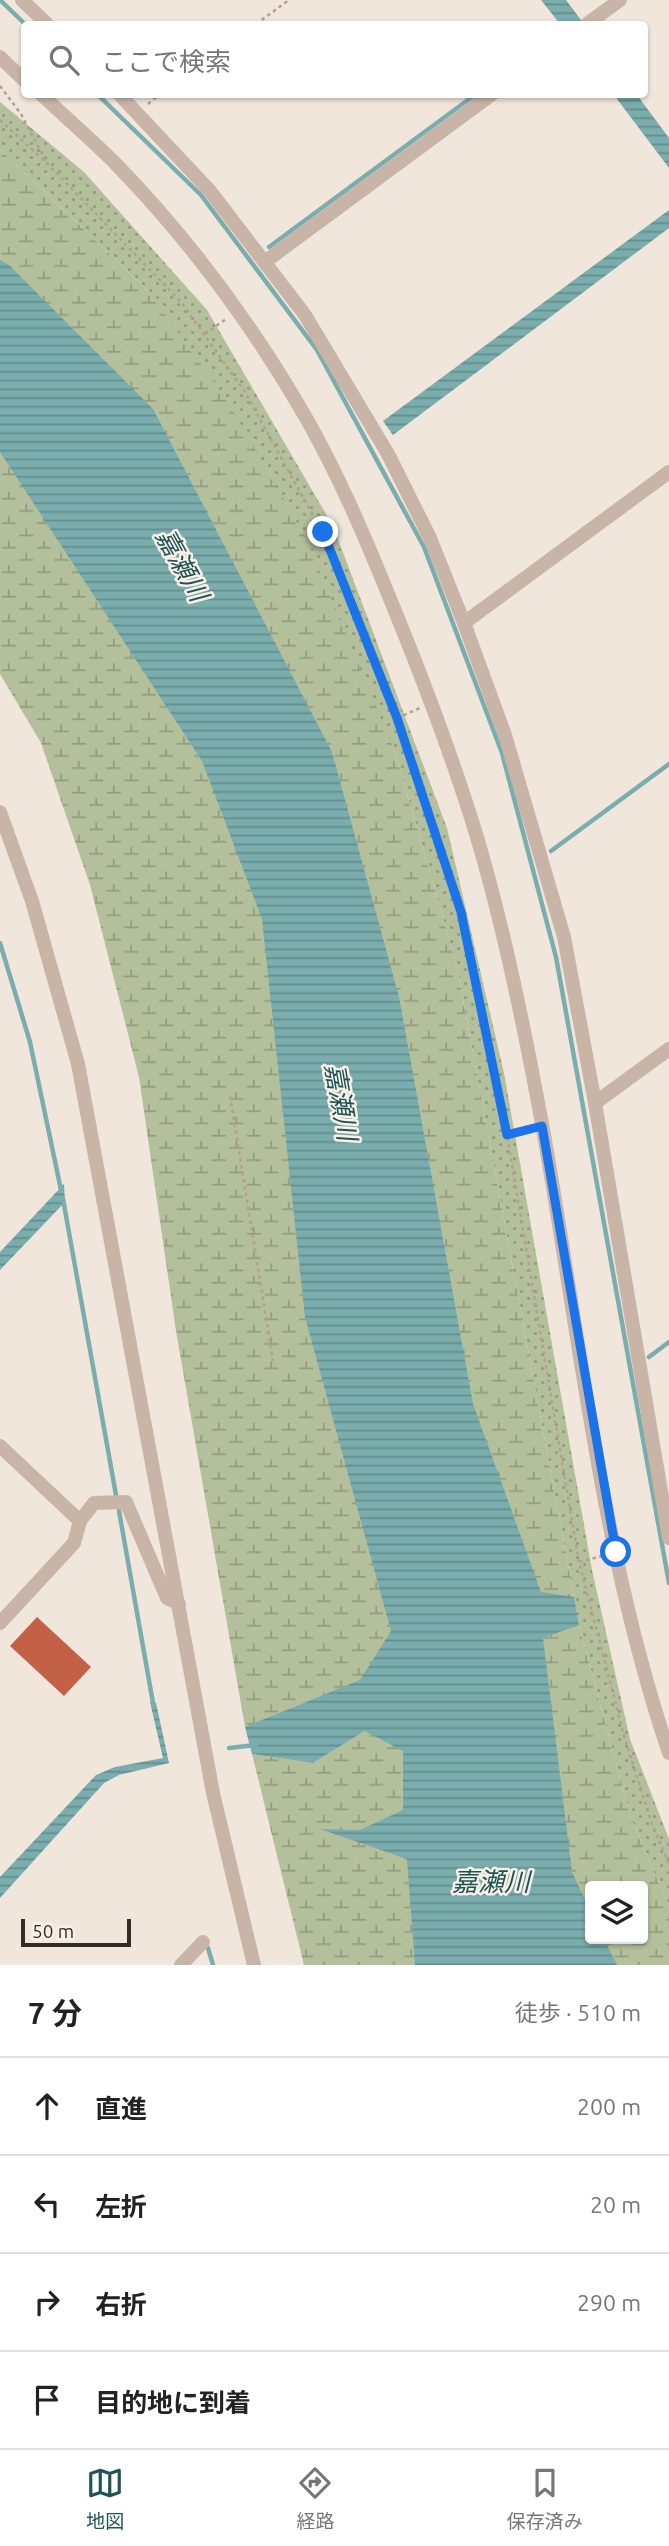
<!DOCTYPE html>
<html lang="ja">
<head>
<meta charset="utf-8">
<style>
  body { margin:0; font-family:Ubuntu,"Noto Sans JP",sans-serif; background:#f6f6f6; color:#222 }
  .controls { position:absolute; right:21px; bottom:21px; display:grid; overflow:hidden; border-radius:7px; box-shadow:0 2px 5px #0004 }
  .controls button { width:63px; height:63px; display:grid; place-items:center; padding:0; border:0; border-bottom:2px solid #e0e0e0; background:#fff; color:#222; font:35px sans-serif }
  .scale { position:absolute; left:21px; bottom:18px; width:110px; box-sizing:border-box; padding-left:7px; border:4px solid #352b27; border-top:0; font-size:19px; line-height:24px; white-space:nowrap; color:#352b27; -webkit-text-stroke:5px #f9f0e7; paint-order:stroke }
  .stop { position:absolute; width:21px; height:21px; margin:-16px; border:5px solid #1a73e8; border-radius:50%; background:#fff }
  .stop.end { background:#1a73e8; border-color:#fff; box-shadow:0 2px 7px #0008 }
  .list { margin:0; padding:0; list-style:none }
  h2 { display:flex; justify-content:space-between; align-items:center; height:91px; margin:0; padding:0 28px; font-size:30px }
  h2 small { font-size:23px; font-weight:400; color:#767676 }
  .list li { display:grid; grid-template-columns:46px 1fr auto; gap:21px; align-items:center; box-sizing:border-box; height:98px; padding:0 28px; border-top:2px solid #e0e0e0 }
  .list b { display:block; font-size:26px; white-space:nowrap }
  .list em { font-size:23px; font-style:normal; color:#767676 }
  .icon { flex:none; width:38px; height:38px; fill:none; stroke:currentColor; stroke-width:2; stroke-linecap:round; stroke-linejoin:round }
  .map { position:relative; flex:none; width:669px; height:1965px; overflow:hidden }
  .search { position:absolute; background:#fff; box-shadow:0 2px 5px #0004; left:21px; right:21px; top:21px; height:77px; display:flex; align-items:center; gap:18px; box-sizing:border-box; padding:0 24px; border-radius:7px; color:#767676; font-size:26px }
  .sheet { height:483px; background:#fff }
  nav { display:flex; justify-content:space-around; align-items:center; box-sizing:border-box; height:98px; border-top:2px solid #e0e0e0; background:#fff; font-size:19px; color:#767676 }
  nav a { display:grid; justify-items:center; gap:4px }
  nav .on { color:#1e5456 }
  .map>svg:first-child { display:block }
</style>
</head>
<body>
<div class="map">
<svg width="669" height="1965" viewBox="0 0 669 1965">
  <defs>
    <pattern id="grass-dots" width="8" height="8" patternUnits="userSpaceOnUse" patternTransform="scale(1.75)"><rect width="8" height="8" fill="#b4c09b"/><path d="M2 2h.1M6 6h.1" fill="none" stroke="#939c7e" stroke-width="1.8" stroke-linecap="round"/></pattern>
    <pattern id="wetland-marsh" width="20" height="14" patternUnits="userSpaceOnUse" patternTransform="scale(1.75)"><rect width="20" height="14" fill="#b4c09b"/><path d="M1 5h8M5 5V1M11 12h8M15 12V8" fill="none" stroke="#939c7e"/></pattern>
    <pattern id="water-rules" width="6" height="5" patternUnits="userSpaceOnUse" patternTransform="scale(1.75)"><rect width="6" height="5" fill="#7aadad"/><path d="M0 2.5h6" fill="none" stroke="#658d8d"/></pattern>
  </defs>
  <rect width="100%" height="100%" fill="#f1e6db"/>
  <path fill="url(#grass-dots)" d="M0 102 84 172 207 310 333 526 447 828 504 1073 592 1570 630 1739 669 1839V1907L630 1815 579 1625 457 967 395 752 148 291 0 149Z"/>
  <g fill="url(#wetland-marsh)" fill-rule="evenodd">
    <path d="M0 149 148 291 225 397 307 540 395 752 457 967 579 1625 630 1815 669 1907V1965H556L517 1602 382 1001 0 285ZM590 1886H643V1939H590Z"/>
    <path d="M0 433 217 756 277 933 409 1651 376 1684 277 1726 245 1727 176 1331 139 1077 90 885 41 743 0 674Z"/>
    <path d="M365 1731 416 1735 432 1965H304L252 1754 313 1763Z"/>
  </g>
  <g fill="url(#water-rules)">
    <path d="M541 0H566L584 24H560Z"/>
    <path d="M614 95H637L669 138V168Z"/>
    <path d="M669 210V228L393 435 383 421Z"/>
    <path d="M0 260 9 265 153 409 332 752 399 997 473 1404 541 1592 574 1597 579 1625 543 1638 572 1872 590 1910V1939H604L617 1965H415L407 1859 320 1829 360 1830 403 1810V1751L365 1731 313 1763 252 1754 245 1727 360 1680 391 1631 305 1317 262 919 202 761 0 452Z"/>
    <path d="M64 1184 65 1202 0 1270V1252Z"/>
    <path d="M150 1702 156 1703 169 1763 119 1775 104 1783 0 1898V1877L96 1775 115 1767 163 1758Z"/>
  </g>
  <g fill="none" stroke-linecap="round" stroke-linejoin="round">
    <g stroke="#7aadad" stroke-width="4.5">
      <path d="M0 0 25 24"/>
      <path d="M97 94 201 195 317 350 424 547 502 753 556 957 669 1583"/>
      <path d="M269 247 476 94"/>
      <path d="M551 851 669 764"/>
      <path d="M0 943 30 1042 61 1190"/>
      <path d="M63 1199 116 1495"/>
      <path d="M649 1357 669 1342"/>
      <path d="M119 1511 153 1703"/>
      <path d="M229 1748 256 1745"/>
      <path d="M208 1948 213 1965"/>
    </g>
  </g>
  <path fill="#c36147" d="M37 1617 91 1667 64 1696 10 1646Z"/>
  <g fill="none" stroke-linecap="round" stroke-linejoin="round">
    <g stroke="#b49f91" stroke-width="2.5" stroke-dasharray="3.5 3.5" stroke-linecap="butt">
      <path d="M256 24 289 0"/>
      <path d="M0 86 21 114 46 161"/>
      <path d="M148 104 160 94"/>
      <path d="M0 120 48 164 181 302 245 392 322 532 397 718 461 912 507 1135 579 1562 624 1736 652 1824 669 1864"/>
      <path d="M205 334 226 319"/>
      <path d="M397 718 420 708"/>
      <path d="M230 1096 273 1361"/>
      <path d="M508 1134 529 1130"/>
      <path d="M579 1562 602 1556"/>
    </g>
    <g stroke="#c9b5a7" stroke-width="14">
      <path d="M22 0 47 24"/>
      <path d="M587 24 620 0"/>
      <path d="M0 57 24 80"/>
      <path d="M41 94C65 117 91 139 114 162 187 237 253 326 305 416 340 477 367 542 393 606 424 682 453 758 477 837 505 932 525 1032 543 1129 580 1337 601 1552 669 1753"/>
      <path d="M119 94 210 191 305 315 388 454 430 538 464 623 505 735 564 937 595 1103 669 1538"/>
      <path d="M266 261 492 94"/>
      <path d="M464 623 669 472"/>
      <path d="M0 812 32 901 78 1064 213 1793 254 1965"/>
      <path d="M595 1103 669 1049"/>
      <path d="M0 1446 80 1521"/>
      <path d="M0 1623 74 1543 80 1521 94 1503 126 1502 167 1598 179 1604"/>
      <path d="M181 1965 203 1942"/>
    </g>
  </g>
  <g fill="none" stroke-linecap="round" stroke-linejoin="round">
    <path stroke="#1a73e8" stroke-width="9" d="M323 532 397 718 461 912 507 1135 542 1126 616 1552"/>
  </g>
  <g text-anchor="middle" stroke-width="5" stroke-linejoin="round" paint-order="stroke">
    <g font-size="26" font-style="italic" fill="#1e5456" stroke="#f9f0e7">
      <text transform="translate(182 565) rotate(61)" y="9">嘉瀬川</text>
      <text transform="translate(341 1102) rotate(80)" y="9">嘉瀬川</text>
      <text x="491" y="1891">嘉瀬川</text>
    </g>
  </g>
</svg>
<div class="controls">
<button><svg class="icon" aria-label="layers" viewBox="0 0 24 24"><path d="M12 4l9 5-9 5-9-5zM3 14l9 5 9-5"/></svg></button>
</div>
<div class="scale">50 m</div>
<div class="stop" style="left:616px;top:1552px"></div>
<div class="stop end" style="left:323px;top:532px"></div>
<div class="search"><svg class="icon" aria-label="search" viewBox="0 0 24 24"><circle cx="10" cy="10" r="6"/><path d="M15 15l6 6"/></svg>ここで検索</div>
</div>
<section class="sheet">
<h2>7 分<small>徒歩 · 510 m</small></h2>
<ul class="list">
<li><svg class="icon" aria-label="ahead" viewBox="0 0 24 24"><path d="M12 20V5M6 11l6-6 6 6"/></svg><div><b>直進</b></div><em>200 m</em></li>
<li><svg class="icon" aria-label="left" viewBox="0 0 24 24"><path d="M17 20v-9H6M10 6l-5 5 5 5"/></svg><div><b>左折</b></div><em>20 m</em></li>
<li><svg class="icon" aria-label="right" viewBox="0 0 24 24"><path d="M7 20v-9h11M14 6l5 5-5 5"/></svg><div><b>右折</b></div><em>290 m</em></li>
<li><svg class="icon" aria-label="arrive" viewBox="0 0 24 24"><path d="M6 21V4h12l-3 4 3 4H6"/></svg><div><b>目的地に到着</b></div></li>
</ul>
</section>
<nav>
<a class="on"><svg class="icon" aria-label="map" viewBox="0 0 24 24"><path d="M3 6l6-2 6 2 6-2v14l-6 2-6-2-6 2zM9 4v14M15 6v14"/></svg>地図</a>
<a><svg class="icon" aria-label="directions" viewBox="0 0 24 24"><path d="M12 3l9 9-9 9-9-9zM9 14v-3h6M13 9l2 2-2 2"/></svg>経路</a>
<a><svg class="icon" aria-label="saved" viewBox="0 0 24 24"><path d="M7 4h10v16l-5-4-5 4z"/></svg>保存済み</a>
</nav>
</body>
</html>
